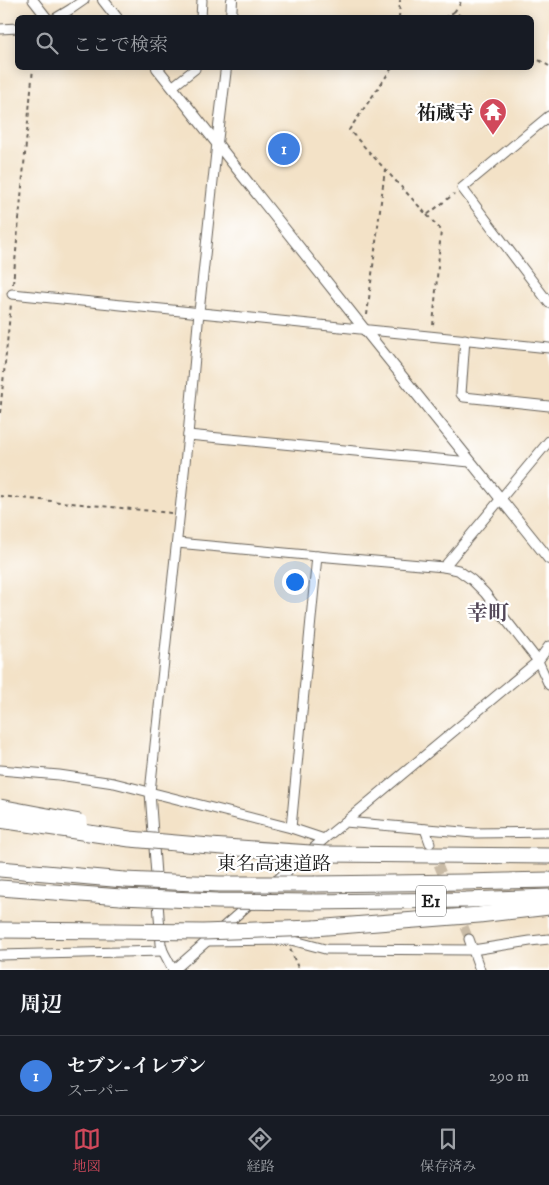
<!DOCTYPE html>
<html lang="ja">
<head>
<meta charset="utf-8">
<style>
  body { margin:0; font-family:"IM FELL DW Pica","Noto Serif JP",serif; background:#20242c; color:#f1f3f6 }
  .you { position:absolute; left:294px; top:581px; width:18px; height:18px; margin:-12px; border:4px solid #fff; border-radius:50%; background:#1a73e8; box-shadow:0 0 0 8px #1a73e833 }
  .badge { display:grid; place-items:center; width:32px; height:32px; border-radius:50%; background:#d1495b; color:#fff; font-size:16px; font-weight:700 }
  .pin { position:absolute; translate:-50% -50%; border:2px solid #fff; box-shadow:0 1px 5px #0006 }
  .list { margin:0; padding:0; list-style:none }
  h2 { display:flex; justify-content:space-between; align-items:center; height:65px; margin:0; padding:0 20px; font-size:21px }
  h2 small { font-size:16px; font-weight:400; color:#9ea1a6 }
  .list li { display:grid; grid-template-columns:32px 1fr auto; gap:15px; align-items:center; box-sizing:border-box; height:80px; padding:0 20px; border-top:1px solid #363941 }
  .list b { display:block; font-size:19px; white-space:nowrap }
  .list p { margin:0; font-size:16px; white-space:nowrap; color:#9ea1a6 }
  .list em { font-size:16px; font-style:normal; color:#9ea1a6 }
  .icon { flex:none; width:28px; height:28px; fill:none; stroke:currentColor; stroke-width:2; stroke-linecap:round; stroke-linejoin:round }
  .map { position:relative; flex:none; width:549px; height:970px; overflow:hidden }
  .search { position:absolute; background:#171b24; box-shadow:0 2px 12px #0003; left:15px; right:15px; top:15px; height:55px; display:flex; align-items:center; gap:12px; box-sizing:border-box; padding:0 18px; border-radius:8px; color:#9ea1a6; font-size:19px }
  .sheet { height:145px; background:#171b24 }
  nav { display:flex; justify-content:space-around; align-items:center; box-sizing:border-box; height:70px; border-top:1px solid #363941; background:#171b24; font-size:14px; color:#9ea1a6 }
  nav a { display:grid; justify-items:center; gap:2px }
  nav .on { color:#d1495b }
  .map>svg:first-child { display:block }
</style>
</head>
<body>
<div class="map">
<svg width="549" height="970" viewBox="0 0 549 970">
  <rect width="100%" height="100%" fill="#fff"/>
  <filter id="ink" filterUnits="userSpaceOnUse"><feTurbulence type="fractalNoise" baseFrequency=".02" numOctaves="2"/><feDisplacementMap in="SourceGraphic" scale="10" xChannelSelector="R" yChannelSelector="G"/><feConvolveMatrix kernelMatrix="1 2 1 2 8 2 1 2 1" color-interpolation-filters="sRGB"/></filter>
  <filter id="wash" filterUnits="userSpaceOnUse"><feTurbulence type="fractalNoise" baseFrequency=".0096" numOctaves="4" result="noise"/><feDisplacementMap in="SourceGraphic" scale="20" xChannelSelector="R" yChannelSelector="G"/><feGaussianBlur stdDeviation="1.12" result="paint"/><feColorMatrix in="noise" values="0 0 0 0 0 0 0 0 0 0 0 0 0 0 0 0 0 1.4 0 .05"/><feComposite in="paint" operator="in"/></filter>
  <g filter="url(#wash)">
    <rect width="100%" height="100%" fill="#f3e2c7"/>
  </g>
  <g filter="url(#ink)">
    <g fill="none" stroke-linecap="round" stroke-linejoin="round">
      <path stroke="#c8baa5" stroke-width="9" stroke-dasharray="9 4.5" stroke-linecap="butt" d="M433 852 469 939"/>
      <defs>
        <g id="minor">
          <path d="M33 0 47 18"/>
          <path d="M56 18 71 9 84 0"/>
          <path d="M201 18 202 0"/>
          <path d="M0 29 18 28"/>
          <path d="M172 87 195 69V68"/>
          <path d="M549 116 462 188 549 303"/>
          <path d="M12 294 549 348"/>
          <path d="M465 339 461 394 464 397 549 406"/>
          <path d="M188 435 470 462"/>
          <path d="M177 543 317 556 444 567 458 570 472 580 485 593 538 661 549 685"/>
          <path d="M444 567 549 441"/>
          <path d="M0 770 59 775 114 783 291 828 324 839"/>
          <path d="M345 822 474 833 549 832"/>
          <path d="M291 828 317 556"/>
          <path d="M425 829 430 843"/>
          <path d="M469 939 480 970"/>
          <path d="M208 941 291 940 325 949 473 950 530 941 549 939"/>
          <path d="M0 955 163 951"/>
          <path d="M173 970 163 951 161 944 150 792 188 435 199 312 217 143"/>
          <path d="M174 970 324 839 345 822 538 661 549 646"/>
        </g>
        <g id="tertiary">
          <path d="M103 0 117 18"/>
          <path d="M231 18 232 0"/>
          <path d="M157 68 365 330 549 559"/>
          <path d="M217 143 226 68"/>
        </g>
        <g id="motorway">
          <path d="M325 854 549 856"/>
          <path d="M0 869 124 880"/>
          <path d="M315 884 465 882 549 880"/>
          <path d="M0 888 121 897"/>
          <path d="M312 902 466 900 549 897"/>
          <path d="M314 928 479 915 549 907"/>
          <path d="M0 930 114 931"/>
        </g>
      </defs>
      <use href="#minor" stroke="#676158" stroke-width="11"/>
      <use href="#tertiary" stroke="#676158" stroke-width="12"/>
      <use href="#motorway" stroke="#676158" stroke-width="17"/>
      <g stroke="#676158" stroke-width="2" stroke-dasharray="4 4" stroke-linecap="butt">
        <path d="M454 12 460 4 461 0"/>
        <path d="M399 18 400 0"/>
        <path d="M444 18 454 12 464 18"/>
        <path d="M532 56 549 66"/>
        <path d="M392 68 349 130 427 215 454 194"/>
        <path d="M427 215 441 230 433 326"/>
        <path d="M13 284 33 68"/>
        <path d="M367 315 385 169"/>
        <path d="M0 413 11 304"/>
        <path d="M0 496 172 513"/>
        <path d="M290 949 299 970"/>
      </g>
      <use href="#minor" stroke="#fff" stroke-width="9"/>
      <use href="#tertiary" stroke="#fff" stroke-width="10"/>
      <use href="#motorway" stroke="#fff" stroke-width="15"/>
      <defs>
        <g id="motorway-bridge">
          <path d="M0 807 80 822"/>
          <path d="M0 820 130 839 210 846 325 854"/>
          <path d="M124 880 219 884H315"/>
          <path d="M121 897 217 901 312 902"/>
          <path d="M114 931 203 932 314 928"/>
        </g>
      </defs>
      <use href="#motorway-bridge" stroke="#676158" stroke-width="17" stroke-linecap="butt"/>
      <use href="#motorway-bridge" stroke="#fff" stroke-width="15"/>
    </g>
  </g>
  <defs>
    <symbol id="temple-pin" viewBox="-11 -11 22 30"><path d="M0 17L-7.5 6A9.5 9.5 0 1 1 7.5 6Z" fill="#d1495b" stroke="#fff"/><path d="M0-6L5-2H3V0L6.5 2.5H4V6H1.5V3h-3V6H-4V2.5H-6.5L-3 0V-2H-5Z" fill="#fff"/></symbol>
  </defs>
  <g fill-rule="evenodd">
    <use href="#temple-pin" x="477" y="96" width="32" height="43"/>
  </g>
  <g text-anchor="middle" stroke-width="4.5" stroke-linejoin="round" paint-order="stroke">
    <rect fill="#fff" stroke="#606060" stroke-width="1" x="416" y="885.5" width="30" height="31" rx="4"/>
    <g font-size="18" font-weight="bold" fill="#1c1c1c">
      <text x="431" y="907">E1</text>
    </g>
    <g font-size="19" font-weight="bold" fill="#1c1c1c" stroke="#fff" text-anchor="end">
      <text x="474" y="119">祐蔵寺</text>
    </g>
    <g font-size="19" fill="#1c1c1c" stroke="#fff">
      <text x="274" y="870">東名高速道路</text>
    </g>
    <g font-size="21" font-weight="bold" fill="#534859" stroke="#fff">
      <text x="488" y="620">幸町</text>
    </g>
  </g>
</svg>
<div class="you"></div>
<div class="pin badge" style="left:284px;top:149px;background:#3f7fe0">1</div>
<div class="search"><svg class="icon" aria-label="search" viewBox="0 0 24 24"><circle cx="10" cy="10" r="6"/><path d="M15 15l6 6"/></svg>ここで検索</div>
</div>
<section class="sheet">
<h2>周辺<small></small></h2>
<ul class="list">
<li><span class="badge" style="background:#3f7fe0">1</span><div><b>セブン-イレブン</b><p>スーパー</p></div><em>290 m</em></li>
</ul>
</section>
<nav>
<a class="on"><svg class="icon" aria-label="map" viewBox="0 0 24 24"><path d="M3 6l6-2 6 2 6-2v14l-6 2-6-2-6 2zM9 4v14M15 6v14"/></svg>地図</a>
<a><svg class="icon" aria-label="directions" viewBox="0 0 24 24"><path d="M12 3l9 9-9 9-9-9zM9 14v-3h6M13 9l2 2-2 2"/></svg>経路</a>
<a><svg class="icon" aria-label="saved" viewBox="0 0 24 24"><path d="M7 4h10v16l-5-4-5 4z"/></svg>保存済み</a>
</nav>
</body>
</html>
